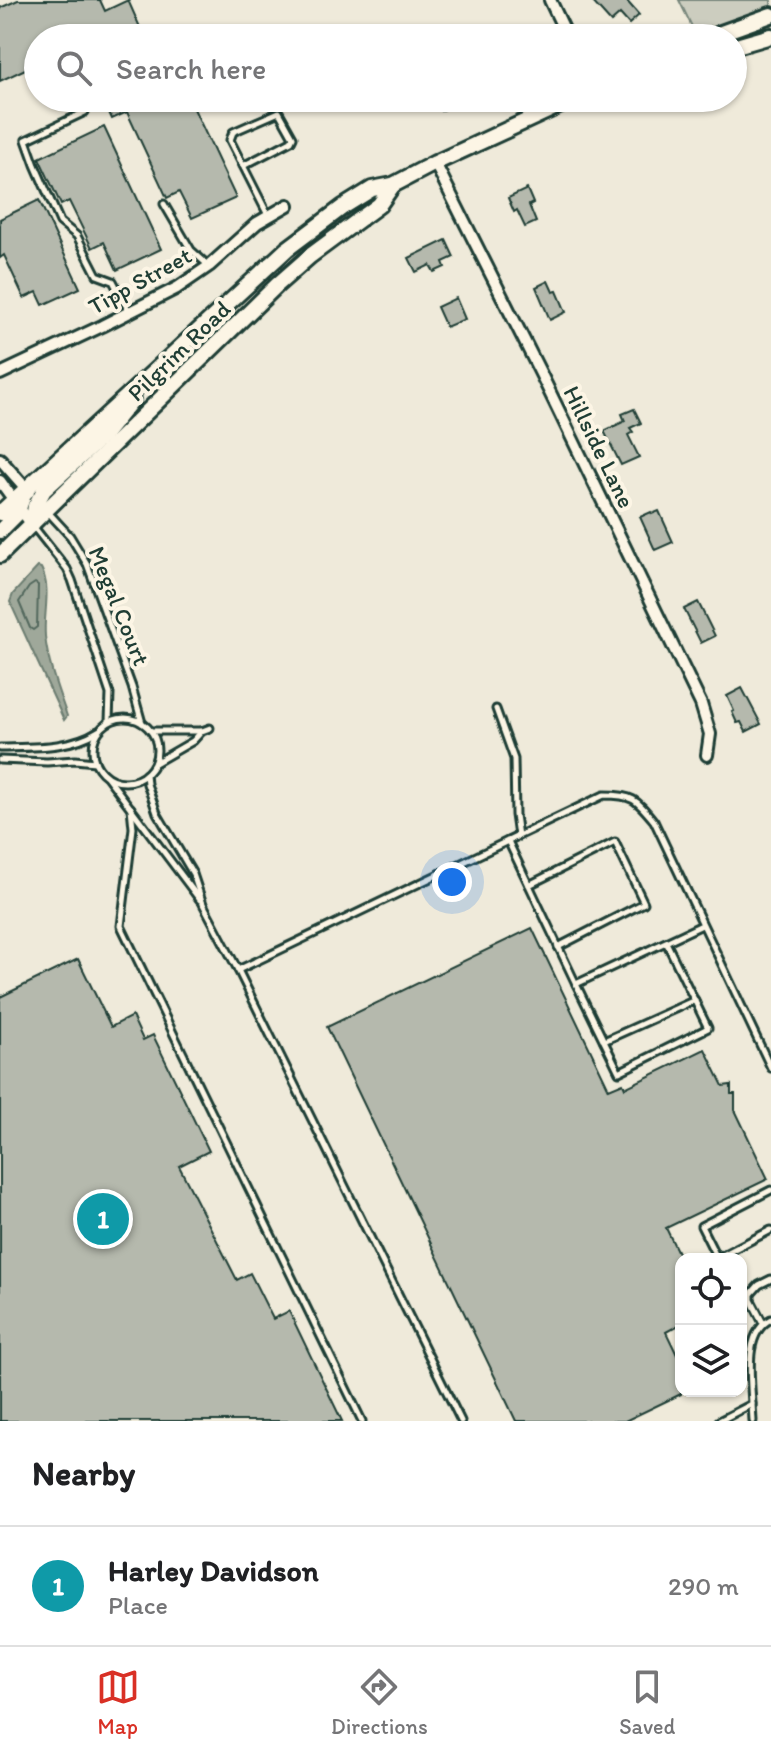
<!DOCTYPE html>
<html lang="en">
<head>
<meta charset="utf-8">
<style>
  body { margin:0; font-family:Itim,sans-serif; background:#f6f6f6; color:#202124 }
  .controls { position:absolute; right:24px; bottom:24px; display:grid; overflow:hidden; border-radius:16px; box-shadow:0 2px 6px #0004 }
  .controls button { width:72px; height:72px; display:grid; place-items:center; padding:0; border:0; border-bottom:2px solid #e0e0e0; background:#fff; color:#202124; font:40px sans-serif }
  .you { position:absolute; left:452px; top:882px; width:28px; height:28px; margin:-20px; border:6px solid #fff; border-radius:50%; background:#1a73e8; box-shadow:0 0 0 12px #1a73e833 }
  .badge { display:grid; place-items:center; width:52px; height:52px; border-radius:50%; background:#d93025; color:#fff; font-size:26px; font-weight:700 }
  .pin { position:absolute; translate:-50% -50%; border:4px solid #fff; box-shadow:0 2px 8px #0006 }
  .list { margin:0; padding:0; list-style:none }
  h2 { display:flex; justify-content:space-between; align-items:center; height:104px; margin:0; padding:0 32px; font-size:34px }
  h2 small { font-size:26px; font-weight:400; color:#757577 }
  .list li { display:grid; grid-template-columns:52px 1fr auto; gap:24px; align-items:center; box-sizing:border-box; height:120px; padding:0 32px; border-top:2px solid #e0e0e0 }
  .list b { display:block; font-size:30px; white-space:nowrap }
  .list p { margin:0; font-size:26px; white-space:nowrap; color:#757577 }
  .list em { font-size:26px; font-style:normal; color:#757577 }
  .icon { flex:none; width:44px; height:44px; fill:none; stroke:currentColor; stroke-width:2; stroke-linecap:round; stroke-linejoin:round }
  .map { position:relative; flex:none; width:771px; height:1421px; overflow:hidden }
  .search { position:absolute; background:#fff; box-shadow:0 2px 6px #0004; left:24px; right:24px; top:24px; height:88px; display:flex; align-items:center; gap:20px; box-sizing:border-box; padding:0 28px; border-radius:44px; color:#757577; font-size:30px }
  .sheet { height:224px; background:#fff }
  nav { display:flex; justify-content:space-around; align-items:center; box-sizing:border-box; height:112px; border-top:2px solid #e0e0e0; background:#fff; font-size:22px; color:#757577 }
  nav a { display:grid; justify-items:center; gap:4px }
  nav .on { color:#d93025 }
  .map>svg:first-child { display:block }
</style>
</head>
<body>
<div class="map">
<svg width="771" height="1421" viewBox="0 0 771 1421">
  <rect width="100%" height="100%" fill="#efeada"/>
  <filter id="ink" filterUnits="userSpaceOnUse"><feTurbulence type="fractalNoise" baseFrequency=".0125" numOctaves="2"/><feDisplacementMap in="SourceGraphic" scale="16" xChannelSelector="R" yChannelSelector="G"/><feConvolveMatrix kernelMatrix="1 2 1 2 8 2 1 2 1" color-interpolation-filters="sRGB"/></filter>
  <g filter="url(#ink)">
    <path fill="#cccdbf" stroke="#76857a" stroke-width="2" d="M679 0H771V6L696 35Z"/>
    <path fill="#9fa89a" stroke="#6c7d71" stroke-width="2" d="M38 567 41 568C52 589 43 613 45 636 48 664 58 690 67 716L64 720 10 602 13 594Z"/>
    <g fill="none" stroke-linecap="round" stroke-linejoin="round">
      <path stroke="#52685d" stroke-width="2" d="M35 583 38 585 37 627 33 630 30 628 19 602 29 587Z"/>
    </g>
    <g fill="#b5b9ad" stroke="#1f3d34" stroke-width="2">
      <path d="M18 0H100L105 11 128 0 143 34 134 38H38V63L0 81V8Z"/>
      <path d="M591 0H626L639 15 629 24 620 14 611 22Z"/>
      <path d="M102 98H189L236 198 192 218 179 192 167 198 127 112 112 119Z"/>
      <path d="M434 98H469L441 111Z"/>
      <path d="M104 127 161 249 117 270 104 242 92 248 69 201 61 205 39 158Z"/>
      <path d="M527 189 533 203 529 205 536 222 525 227 517 210 514 212 508 198Z"/>
      <path d="M39 200 80 288 43 305 37 292 24 298 4 255 0 258V219Z"/>
      <path d="M446 240 454 257 443 262 445 267 434 272 430 265 416 272 409 258Z"/>
      <path d="M548 281 553 292 557 291 566 312 550 320 536 287Z"/>
      <path d="M456 298 465 319 446 327 437 307Z"/>
      <path d="M634 409 641 423 630 428 633 432 628 435 639 457 621 465 604 431 625 421 622 414Z"/>
      <path d="M659 511 673 542 655 550 640 517 651 512 652 514Z"/>
      <path d="M698 602 715 636 701 643 684 609Z"/>
      <path d="M742 688 761 724 746 732 741 722 737 723 732 712 734 711 727 696Z"/>
      <path d="M532 928 609 1089 623 1083 625 1088 705 1049 723 1086 731 1085V1094H735V1110L768 1179 666 1228 681 1259V1324L666 1332 681 1363V1394L625 1421H516L327 1027Z"/>
      <path d="M78 959 111 1027 132 1016 143 1040 153 1035 209 1151 179 1166 237 1280 250 1273 273 1319 289 1311 342 1421H0V997Z"/>
    </g>
    <g fill="none" stroke-linecap="round" stroke-linejoin="round">
      <defs>
        <g id="lane">
          <path d="M85 112 26 140 35 165 60 222 77 236 97 275 113 281 129 311"/>
          <path d="M243 166 291 141 293 137 279 112 233 132 230 140 268 215"/>
          <path d="M164 204 191 250 209 266"/>
          <path d="M48 512 70 536 87 564 132 687 142 723"/>
          <path d="M33 526 67 569 72 580 110 694 109 721"/>
          <path d="M496 709 514 759 515 815 518 836"/>
          <circle cx="125" cy="750" r="32"/>
          <path d="M151 731H201"/>
          <path d="M0 748C32 747 70 749 98 731"/>
          <path d="M0 760 47 762 75 760 95 762"/>
          <path d="M155 763 193 741 202 731 210 728"/>
          <path d="M146 774 147 784 157 813 193 874 203 904 238 970 461 1421"/>
          <path d="M108 778 200 900"/>
          <path d="M131 808 133 828 121 926 362 1421"/>
          <path d="M508 841 576 984"/>
          <path d="M529 885 615 842 644 903 558 947"/>
          <path d="M666 942 708 1028 619 1072 576 984 702 925"/>
          <path d="M238 970 604 795C633 795 636 799 654 821L771 1068"/>
          <path d="M604 1041 695 1000"/>
          <path d="M771 1190 701 1226 717 1258 771 1230"/>
          <path d="M763 1323 751 1300V1294L759 1285 771 1279"/>
          <path d="M752 1404C751 1378 743 1333 771 1319"/>
          <path d="M719 1421 752 1404 753 1421"/>
        </g>
        <g id="street">
          <path d="M550 0 568 38"/>
          <path d="M435 163 541 374 701 704 710 734 707 755"/>
          <path d="M0 374 102 326 177 288 209 266 257 223 288 205"/>
          <path d="M0 459 29 492"/>
          <path d="M0 481 32 525"/>
        </g>
        <g id="secondary">
          <path d="M715 38 721 33 771 15"/>
          <path d="M733 47 771 36"/>
          <path d="M0 513 287 249 343 207 372 189 393 185 435 163 576 98"/>
          <path d="M32 525 35 506 44 490 103 436 132 400"/>
          <path d="M0 531 17 514 26 489"/>
          <path d="M0 555 277 285 310 256 379 205 393 185"/>
        </g>
      </defs>
      <use href="#lane" stroke="#1f3d34" stroke-width="11"/>
      <use href="#street" stroke="#1f3d34" stroke-width="16"/>
      <use href="#secondary" stroke="#1f3d34" stroke-width="20"/>
      <use href="#lane" stroke="#fcf5e5" stroke-width="5"/>
      <use href="#street" stroke="#fcf5e5" stroke-width="10"/>
      <use href="#secondary" stroke="#fcf5e5" stroke-width="14"/>
    </g>
  </g>
  <g text-anchor="middle" stroke-width="8" stroke-linejoin="round" paint-order="stroke">
    <g font-size="24" fill="#1f3d34" stroke="#fcf5e5">
      <text transform="translate(140 281) rotate(-29)" y="8">Tipp Street</text>
      <text transform="translate(179 351) rotate(-44)" y="8">Pilgrim Road</text>
      <text transform="translate(599 447) rotate(64)" y="8">Hillside Lane</text>
      <text transform="translate(119 606) rotate(68)" y="8">Megal Court</text>
    </g>
  </g>
</svg>
<div class="controls">
<button><svg class="icon" aria-label="locate" viewBox="0 0 24 24"><circle cx="12" cy="12" r="6"/><path d="M12 2v4M12 18v4M2 12h4M18 12h4"/></svg></button>
<button><svg class="icon" aria-label="layers" viewBox="0 0 24 24"><path d="M12 4l9 5-9 5-9-5zM3 14l9 5 9-5"/></svg></button>
</div>
<div class="you"></div>
<div class="pin badge" style="left:103px;top:1219px;background:#0f9aa8">1</div>
<div class="search"><svg class="icon" aria-label="search" viewBox="0 0 24 24"><circle cx="10" cy="10" r="6"/><path d="M15 15l6 6"/></svg>Search here</div>
</div>
<section class="sheet">
<h2>Nearby<small></small></h2>
<ul class="list">
<li><span class="badge" style="background:#0f9aa8">1</span><div><b>Harley Davidson</b><p>Place</p></div><em>290 m</em></li>
</ul>
</section>
<nav>
<a class="on"><svg class="icon" aria-label="map" viewBox="0 0 24 24"><path d="M3 6l6-2 6 2 6-2v14l-6 2-6-2-6 2zM9 4v14M15 6v14"/></svg>Map</a>
<a><svg class="icon" aria-label="directions" viewBox="0 0 24 24"><path d="M12 3l9 9-9 9-9-9zM9 14v-3h6M13 9l2 2-2 2"/></svg>Directions</a>
<a><svg class="icon" aria-label="saved" viewBox="0 0 24 24"><path d="M7 4h10v16l-5-4-5 4z"/></svg>Saved</a>
</nav>
</body>
</html>
